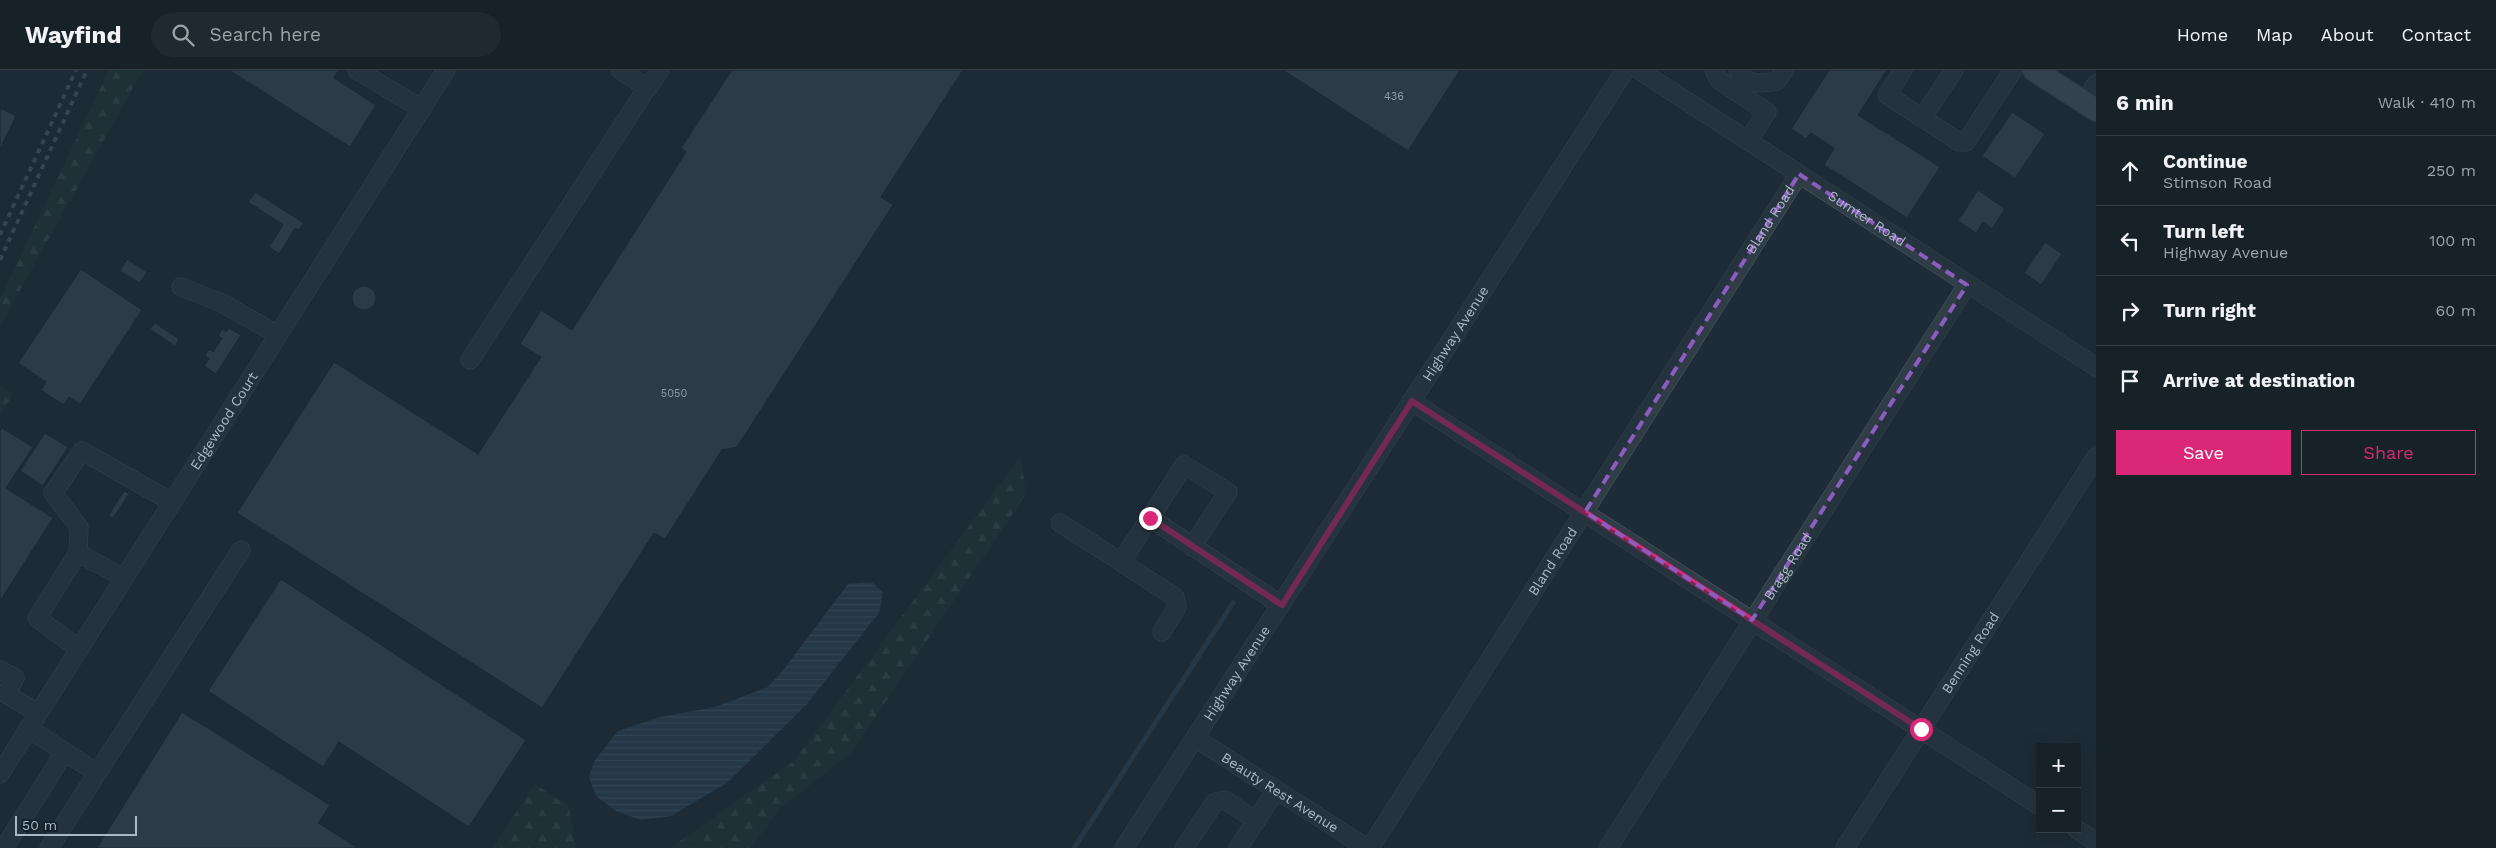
<!DOCTYPE html>
<html lang="en">
<head>
<meta charset="utf-8">
<style>
  body { margin:0; font-family:"Work Sans",sans-serif; background:#1f2930; color:#f1f3f6 }
  .controls { position:absolute; right:15px; bottom:15px; display:grid; overflow:hidden; border-radius:0px; box-shadow:0 5px 20px #0002 }
  .controls button { width:45px; height:45px; display:grid; place-items:center; padding:0; border:0; border-bottom:1px solid #353e45; background:#162128; color:#f1f3f6; font:25px sans-serif }
  .scale { position:absolute; left:15px; bottom:12px; width:122px; box-sizing:border-box; padding-left:5px; border:2px solid #aab8c5; border-top:0; font-size:14px; line-height:18px; white-space:nowrap; color:#aab8c5; -webkit-text-stroke:4px #16222b; paint-order:stroke }
  .stop { position:absolute; width:15px; height:15px; margin:-11px; border:4px solid #db2777; border-radius:50%; background:#fff }
  .stop.end { background:#db2777; border-color:#fff; box-shadow:0 1px 5px #0008 }
  .list { margin:0; padding:0; list-style:none }
  h2 { display:flex; justify-content:space-between; align-items:center; height:65px; margin:0; padding:0 20px; font-size:21px }
  h2 small { font-size:16px; font-weight:400; color:#9ea3a8 }
  .list li { display:grid; grid-template-columns:32px 1fr auto; gap:15px; align-items:center; box-sizing:border-box; height:70px; padding:0 20px; border-top:1px solid #353e45 }
  .list b { display:block; font-size:19px; white-space:nowrap }
  .list p { margin:0; font-size:16px; white-space:nowrap; color:#9ea3a8 }
  .list em { font-size:16px; font-style:normal; color:#9ea3a8 }
  .actions { display:flex; gap:10px; padding:15px 20px }
  .actions a { flex:1; padding:11px 0; border:1px solid #db2777; border-radius:0px; text-align:center; font-size:18px; color:#db2777 }
  .actions .main { background:#db2777; color:#fff }
  .icon { flex:none; width:28px; height:28px; fill:none; stroke:currentColor; stroke-width:2; stroke-linecap:round; stroke-linejoin:round }
  .map { position:relative; flex:none; width:2096px; height:778px; overflow:hidden }
  header { display:flex; align-items:center; gap:30px; box-sizing:border-box; height:70px; padding:0 25px; background:#162128; border-bottom:1px solid #353e45 }
  header strong { font-size:24px }
  nav { display:flex; gap:28px; margin-inline-start:auto; font-size:18px }
  .search { width:350px; height:45px; background:#1f2930; display:flex; align-items:center; gap:12px; box-sizing:border-box; padding:0 18px; border-radius:28px; color:#9ea3a8; font-size:19px }
  main { display:flex }
  aside { flex:1; background:#162128 }
  .map>svg:first-child { display:block }
</style>
</head>
<body>
<header>
<strong>Wayfind</strong>
<div class="search"><svg class="icon" aria-label="search" viewBox="0 0 24 24"><circle cx="10" cy="10" r="6"/><path d="M15 15l6 6"/></svg>Search here</div>
<nav><a>Home</a><a>Map</a><a>About</a><a>Contact</a></nav>
</header>
<main>
<div class="map">
<svg width="2096" height="778" viewBox="0 0 2096 778">
  <defs>
    <pattern id="forest-firs" width="22" height="20" patternUnits="userSpaceOnUse" patternTransform="scale(1.25)"><rect width="22" height="20" fill="#1f3837"/><path d="M5 1l3.5 6h-7zM16 11l3.5 6h-7z" fill="#3d5352"/></pattern>
    <pattern id="water-rules" width="6" height="5" patternUnits="userSpaceOnUse" patternTransform="scale(1.25)"><rect width="6" height="5" fill="#2d485e"/><path d="M0 2.5h6" fill="none" stroke="#496074"/></pattern>
  </defs>
  <rect width="100%" height="100%" fill="#1d2c36"/>
  <g fill="url(#forest-firs)">
    <path d="M109 0H143L0 256V229Z"/>
    <path d="M0 315 13 324 0 346Z"/>
    <path d="M1021 386 1026 424 851 683 779 739 751 778H670L794 691Z"/>
    <path d="M535 714 569 736 576 778H492Z"/>
  </g>
  <path fill="url(#water-rules)" d="M872 512 883 523 879 543 806 635 727 713 671 746 641 750 616 741 596 726 589 707 595 690 618 661 660 647 715 637 768 617 781 603 848 514Z"/>
  <g fill="none" stroke-linecap="round" stroke-linejoin="round">
    <path stroke="#2d485e" stroke-width="5" d="M1074 778 1233 533"/>
  </g>
  <g fill="#3d4f5c" stroke="#18242d">
    <path d="M229 0H337L338 1 334 8 376 35 350 77Z"/>
    <path d="M732 0H963L881 127 893 135 737 377 722 380 665 469 654 463 542 638 237 443 334 292 478 384 541 287 520 274 541 240 572 260 686 82 681 78Z"/>
    <path d="M1283 0H1460L1408 81Z"/>
    <path d="M1829 0H1887L1858 45 1940 97 1907 148 1824 95 1834 78 1811 63 1806 69 1791 59Z"/>
    <path d="M0 38 16 46 0 79Z"/>
    <path d="M2012 42 2045 64 2015 108 1982 86Z"/>
    <path d="M1978 120 2005 139 1992 159 1983 152 1976 163 1958 151Z"/>
    <path d="M255 122 304 153 299 160 295 158 279 184 269 177 283 155 248 132Z"/>
    <path d="M2045 172 2062 184 2041 215 2024 203Z"/>
    <path d="M127 189 147 202 140 213 120 201Z"/>
    <path d="M81 199 142 240 80 334 69 327 64 335 41 320 46 312 18 293Z"/>
    <circle cx="364" cy="228" r="12"/>
    <path d="M155 253 179 269 175 276 150 259Z"/>
    <path d="M229 258 241 265 216 304 204 296 209 289 205 286 209 279 213 282 222 268 218 266 222 259 226 262Z"/>
    <path d="M2 358 33 377 6 418 53 448 0 531V361Z"/>
    <path d="M45 363 68 377 43 416 20 401Z"/>
    <path d="M124 421 129 424 113 448 108 446Z"/>
    <path d="M281 509 526 670 469 757 339 672 323 697 208 621Z"/>
    <path d="M182 642 330 735 318 753 358 778H97Z"/>
  </g>
  <g fill="none" stroke-linecap="round" stroke-linejoin="round">
    <defs>
      <g id="minor">
        <path d="M357 0 422 39"/>
        <path d="M620 0 648 18 660 0"/>
        <path id="s1" d="M1639 0 2096 297"/>
        <path d="M1714 0 1719 10 1767 42 1748 71"/>
        <path d="M1738 0C1747 16 1761 14 1777 11L1785 0"/>
        <path d="M1903 0 1887 25 1959 72H1966L2013 0"/>
        <path d="M2085 32 2096 14"/>
        <path d="M1922 48 1954 0"/>
        <path d="M181 217 222 233 278 265"/>
        <path d="M470 290 647 18"/>
        <path d="M1411 331 2040 736"/>
        <path d="M1060 453 1121 492 1150 448"/>
        <path d="M1192 477 1228 422 1184 395 1150 448 1281 535"/>
        <path d="M78 483 79 457 53 423 82 381 172 432"/>
        <path d="M1121 492 1175 527 1177 537 1162 562"/>
        <path d="M79 579 37 548 78 483 124 508"/>
        <path d="M0 600 15 608 6 624 38 643"/>
        <path d="M28 658 97 703"/>
        <path id="s2" d="M1195 668 1367 778"/>
        <path id="s3" d="M0 704 446 0"/>
        <path d="M2076 759 2096 772"/>
        <path d="M4 778 65 682"/>
        <path d="M49 778 241 480"/>
        <path id="s4" d="M1124 778 1625 0"/>
        <path d="M1184 778 1215 732 1225 730 1256 751"/>
        <path d="M1238 778 1276 720"/>
        <path id="s5" d="M1370 778 1799 104"/>
        <path id="s6" d="M1608 778 1967 215"/>
        <path id="s7" d="M1845 778 2096 387"/>
      </g>
      <path id="major" d="M2034 0 2096 40"/>
    </defs>
    <use href="#minor" stroke="#4e5b65" stroke-width="19"/>
    <use href="#major" stroke="#3d4953" stroke-width="24"/>
    <use href="#minor" stroke="#303d47" stroke-width="18"/>
    <use href="#major" stroke="#4e5d68" stroke-width="22"/>
    <g stroke="#52626f" stroke-width="4" stroke-dasharray="5 5" stroke-linecap="butt">
      <path d="M0 165 76 0"/>
      <path d="M0 190 87 0"/>
    </g>
  </g>
  <g fill="none" stroke-linecap="round" stroke-linejoin="round">
    <path stroke="#db2777" stroke-width="6" d="M1150 448 1282 535 1412 331 1921 659"/>
  </g>
  <path d="M0 0H2096V778H0ZM1799 104 1967 215 1752 550 1585 442Z" fill="#1d2c36" fill-opacity=".55" fill-rule="evenodd"/>
  <path fill="none" stroke="#8b5dc1" stroke-width="4" stroke-dasharray="10 6" stroke-linejoin="round" d="M1799 104 1967 215 1752 550 1585 442Z"/>
  <g text-anchor="middle" stroke-width="4.5" stroke-linejoin="round" paint-order="stroke">
    <g font-size="11" fill="#8f9eab">
      <text x="1394" y="30">436</text>
      <text x="674" y="327">5050</text>
    </g>
    <g font-size="14" fill="#aab8c5" stroke="#16222b">
      <text dy="5" stroke="none"><textPath href="#s1" startOffset="272">Sumter Road</textPath></text>
      <text dy="5" stroke="none"><textPath href="#s5" startOffset="745">Bland Road</textPath></text>
      <text dy="5" stroke="none"><textPath href="#s4" startOffset="612">Highway Avenue</textPath></text>
      <text dy="5" stroke="none"><textPath href="#s3" startOffset="418">Edgewood Court</textPath></text>
      <text dy="5" stroke="none"><textPath href="#s5" startOffset="340">Bland Road</textPath></text>
      <text dy="5" stroke="none"><textPath href="#s6" startOffset="334">Bragg Road</textPath></text>
      <text dy="5" stroke="none"><textPath href="#s7" startOffset="232">Benning Road</textPath></text>
      <text dy="5" stroke="none"><textPath href="#s4" startOffset="208">Highway Avenue</textPath></text>
      <text dy="5" stroke="none"><textPath href="#s2" startOffset="101">Beauty Rest Avenue</textPath></text>
    </g>
  </g>
</svg>
<div class="controls">
<button>+</button>
<button>−</button>
</div>
<div class="scale">50 m</div>
<div class="stop" style="left:1921px;top:659px"></div>
<div class="stop end" style="left:1150px;top:448px"></div>
</div>
<aside>
<h2>6 min<small>Walk · 410 m</small></h2>
<ul class="list">
<li><svg class="icon" aria-label="ahead" viewBox="0 0 24 24"><path d="M12 20V5M6 11l6-6 6 6"/></svg><div><b>Continue</b><p>Stimson Road</p></div><em>250 m</em></li>
<li><svg class="icon" aria-label="left" viewBox="0 0 24 24"><path d="M17 20v-9H6M10 6l-5 5 5 5"/></svg><div><b>Turn left</b><p>Highway Avenue</p></div><em>100 m</em></li>
<li><svg class="icon" aria-label="right" viewBox="0 0 24 24"><path d="M7 20v-9h11M14 6l5 5-5 5"/></svg><div><b>Turn right</b></div><em>60 m</em></li>
<li><svg class="icon" aria-label="arrive" viewBox="0 0 24 24"><path d="M6 21V4h12l-3 4 3 4H6"/></svg><div><b>Arrive at destination</b></div></li>
</ul>
<div class="actions"><a class="main">Save</a><a>Share</a></div>
</aside>
</main>
</body>
</html>
